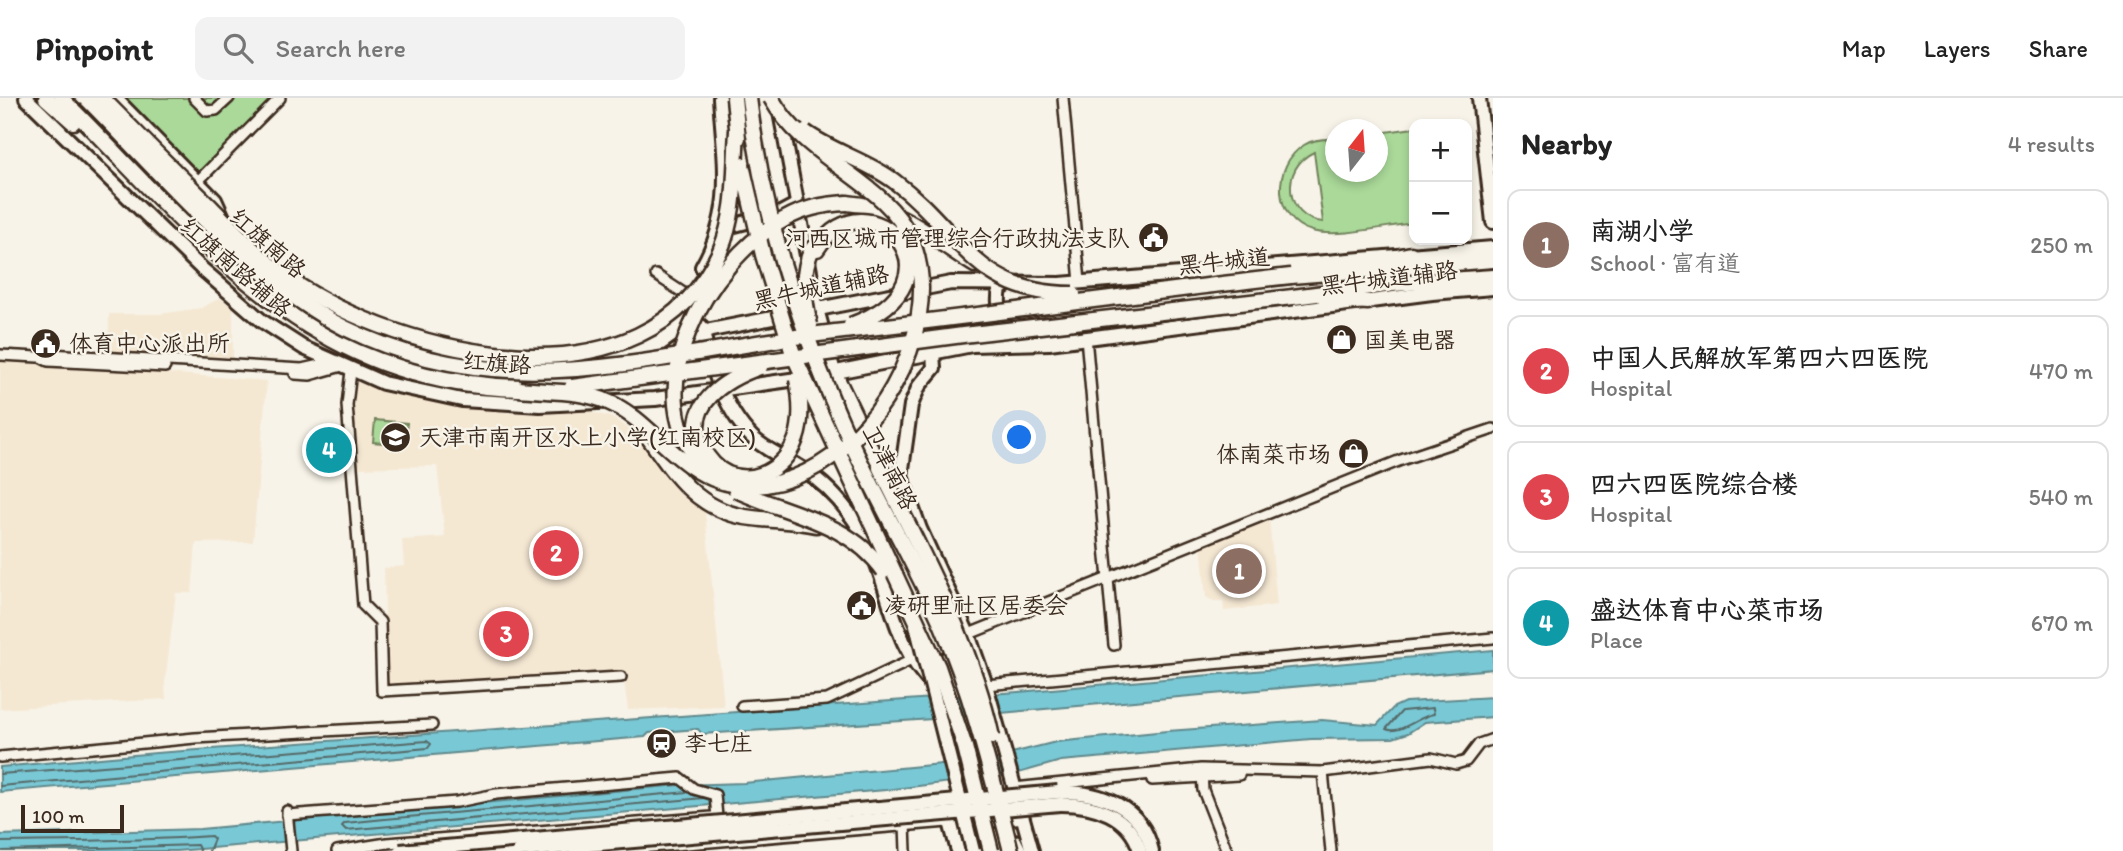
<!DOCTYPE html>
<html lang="en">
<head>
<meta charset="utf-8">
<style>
  body { margin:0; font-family:Itim,"LXGW WenKai TC",sans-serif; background:#f2f2f2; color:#222 }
  .controls { position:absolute; right:21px; top:21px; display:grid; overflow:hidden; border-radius:14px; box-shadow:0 4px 10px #0003 }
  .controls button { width:63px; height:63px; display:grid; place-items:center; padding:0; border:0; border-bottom:2px solid #e0e0e0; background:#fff; color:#222; font:35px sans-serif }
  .compass { position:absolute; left:1325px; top:21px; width:63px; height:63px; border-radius:50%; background:#fff; box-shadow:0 4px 10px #0003; rotate:17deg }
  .scale { position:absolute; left:21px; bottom:18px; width:103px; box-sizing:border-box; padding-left:7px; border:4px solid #3b2a1e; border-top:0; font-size:19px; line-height:24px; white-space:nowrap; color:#3b2a1e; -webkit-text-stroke:5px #f7f3e8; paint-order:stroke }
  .you { position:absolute; left:1020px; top:340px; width:24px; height:24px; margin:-18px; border:5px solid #fff; border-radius:50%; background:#1a73e8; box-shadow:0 0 0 10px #1a73e833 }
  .badge { display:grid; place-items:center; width:46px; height:46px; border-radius:50%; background:#3b2a1e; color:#fff; font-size:23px; font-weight:700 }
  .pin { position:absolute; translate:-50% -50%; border:4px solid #fff; box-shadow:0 2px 7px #0006 }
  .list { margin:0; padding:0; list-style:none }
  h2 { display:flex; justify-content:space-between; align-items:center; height:91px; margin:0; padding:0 28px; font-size:30px }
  h2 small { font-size:23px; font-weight:400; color:#767676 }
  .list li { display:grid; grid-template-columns:46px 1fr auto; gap:21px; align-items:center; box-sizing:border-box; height:112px; margin:0 14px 14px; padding:0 14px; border:2px solid #e0e0e0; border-radius:14px }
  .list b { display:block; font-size:26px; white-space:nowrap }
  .list p { margin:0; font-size:23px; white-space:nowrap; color:#767676 }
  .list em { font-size:23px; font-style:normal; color:#767676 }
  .icon { flex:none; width:38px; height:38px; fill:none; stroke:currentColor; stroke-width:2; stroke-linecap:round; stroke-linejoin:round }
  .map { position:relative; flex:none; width:1493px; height:753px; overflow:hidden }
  header { display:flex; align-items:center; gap:42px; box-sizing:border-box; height:98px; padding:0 35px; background:#fff; border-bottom:2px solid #e0e0e0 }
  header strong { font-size:33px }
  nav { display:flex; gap:38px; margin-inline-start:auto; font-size:24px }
  .search { width:490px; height:63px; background:#f2f2f2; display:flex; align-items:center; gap:18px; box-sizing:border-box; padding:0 24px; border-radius:14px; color:#767676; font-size:26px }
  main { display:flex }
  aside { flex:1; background:#fff }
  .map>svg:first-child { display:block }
</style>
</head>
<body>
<header>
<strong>Pinpoint</strong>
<div class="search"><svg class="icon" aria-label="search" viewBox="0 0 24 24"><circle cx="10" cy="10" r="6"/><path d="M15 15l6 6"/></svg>Search here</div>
<nav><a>Map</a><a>Layers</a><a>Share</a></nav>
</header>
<main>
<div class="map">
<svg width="1493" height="753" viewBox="0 0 1493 753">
  <rect width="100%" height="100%" fill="#f7f3e8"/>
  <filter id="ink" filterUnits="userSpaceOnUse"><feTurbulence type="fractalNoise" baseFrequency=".0143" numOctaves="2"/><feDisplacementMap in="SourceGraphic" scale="14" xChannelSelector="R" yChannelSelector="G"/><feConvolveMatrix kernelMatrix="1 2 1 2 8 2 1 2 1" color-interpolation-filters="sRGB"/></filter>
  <g filter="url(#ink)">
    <g fill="#f5e8d3">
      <path d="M220 200 233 209V260L108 254 109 216H159L201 210Z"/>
      <path d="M0 262 267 283 253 444 196 445 192 495H176L165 585 166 601 0 611Z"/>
      <path d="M364 284 438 304 512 315 579 311 611 319 640 337 680 396 705 414 724 608 628 612 624 583 384 597 377 528 385 516 384 470 404 468 402 442 445 439 437 368 356 370 352 310 356 285Z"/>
      <path d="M1269 419 1277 507 1224 513 1223 503H1213L1206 499 1201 446Z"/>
    </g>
    <g fill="#aad999" stroke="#72825c" stroke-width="2" fill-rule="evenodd">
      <path d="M123 0H272L199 76Z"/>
      <path d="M1414 30V125C1386 128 1338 140 1312 133 1272 122 1272 67 1304 47 1313 41 1325 41 1335 40L1336 74H1378V35ZM1314 54 1323 124C1284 121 1280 69 1314 54Z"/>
      <path d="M375 322 407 325 405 347 373 344Z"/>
    </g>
    <g fill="#79c8d5" stroke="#60898c" stroke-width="2">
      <path d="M1493 552V571L933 621 702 636 698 631 649 635 645 639 0 694V669L156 655 1018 594Z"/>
      <path d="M1493 599V619L1425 624 1408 635 1393 640 1311 641 1061 663 1015 676 886 692 176 753H0V737L200 731 679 687 744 685 1004 660 1012 655 1056 644 1167 633 1322 622 1377 627 1394 609 1405 604Z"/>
    </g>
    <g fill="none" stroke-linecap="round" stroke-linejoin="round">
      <g stroke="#546967" stroke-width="2">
        <path d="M1433 610 1434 616C1418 618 1401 637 1386 631L1402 613Z"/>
        <path d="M0 676 427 643 431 646 428 650 0 688"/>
        <path d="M688 694 385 721 345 725 342 728 346 732 704 700"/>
        <path d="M0 744C70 743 141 743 211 738L214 741 209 753"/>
        <path d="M3 753 197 747 200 753"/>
      </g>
      <defs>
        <g id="minor">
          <path d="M194 0 207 13 216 12 229 0"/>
          <path d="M1063 0 1080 184"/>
          <path d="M198 83 280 0"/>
          <path d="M656 177 685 196"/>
          <path d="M1086 239 1114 547"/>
          <path d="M0 257 38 259 50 256 302 271 333 264"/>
          <path d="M40 259 48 263 165 269"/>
          <path d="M351 273 347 307 363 507 380 524 382 593 621 579"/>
          <path d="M295 276 310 277 342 268"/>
          <path d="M964 538 1401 362 1493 331"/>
          <path d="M986 587 1493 540"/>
          <path d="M742 608 827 602 916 560"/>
          <path d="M0 659 195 640 432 627"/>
          <path d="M1323 674 1331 753"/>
          <path d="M1202 675 1203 692 1227 753"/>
          <path d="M1152 682 1239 677"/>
          <path d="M1014 690 1201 671 1323 674 1431 660 1456 666 1466 663 1479 646 1493 641"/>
          <path d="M287 713 291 753"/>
          <path d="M287 717 457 704 496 696 680 680 694 691 715 697 717 719"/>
          <path d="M905 726 906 753"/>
          <path d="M337 753 387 745 712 719"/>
          <path d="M604 753 948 724"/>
        </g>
        <g id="major">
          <path d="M26 0 201 170 262 223 304 250 383 285 462 302 540 307 655 301 811 279 972 247 1049 245 1432 195 1493 190"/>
          <path d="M115 0 215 102 225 124"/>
          <path d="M1479 0 1493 124"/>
          <path d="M780 14 817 211 834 274"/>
          <path d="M724 121 731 128 781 115 794 108"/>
          <path d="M702 169C735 111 724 63 720 0"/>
          <path d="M255 176 297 211"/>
          <path d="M1008 186 1000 191C997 205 1000 224 1009 235L1071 236"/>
          <path d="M701 228C711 266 723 310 752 339 766 353 785 359 801 370 825 385 845 407 860 431 892 482 888 544 934 588"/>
          <path d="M349 242C428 276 509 288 594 278 611 276 630 275 647 270 666 265 687 240 711 232L951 185 1060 186 1493 150"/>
          <path d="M933 254 934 270 919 288 911 307 901 378 920 431 968 536"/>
          <path d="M868 403 937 549"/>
          <path d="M961 531 968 536 986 587 1032 753"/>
          <path d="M1058 694C1100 693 1142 708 1152 753"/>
          <path d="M945 706 958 753"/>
          <path d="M1060 706C1094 706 1130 717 1140 753"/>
          <path d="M958 727 1018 719 1021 714"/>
          <path d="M1015 743 1020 753"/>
        </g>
        <g id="highway">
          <path d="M46 0 73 24"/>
          <path d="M61 0C201 138 303 285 519 291"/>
          <path d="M847 105C905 110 928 139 975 167"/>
          <path d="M1382 162 1411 156"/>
          <path d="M1291 178 1493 162"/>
          <path d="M1293 199 1393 186 1493 179"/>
          <path d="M1325 201 1368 204"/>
          <path d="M834 274 880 370"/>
          <path d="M641 329C670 369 692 410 745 419 769 423 793 422 816 427"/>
        </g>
      </defs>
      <use href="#minor" stroke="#3b2a1e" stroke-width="14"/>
      <use href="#major" stroke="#3b2a1e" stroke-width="18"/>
      <use href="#highway" stroke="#3b2a1e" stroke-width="19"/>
      <use href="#minor" stroke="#f7f3e8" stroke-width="9"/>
      <use href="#major" stroke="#f7f3e8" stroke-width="12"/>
      <use href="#highway" stroke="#f7f3e8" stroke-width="14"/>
      <defs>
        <g id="major-bridge">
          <path d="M916 527 973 753"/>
          <path d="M400 753 1058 694"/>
          <path d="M519 753 1060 706"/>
        </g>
        <g id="highway-bridge">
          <path d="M86 0C161 75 251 183 345 230 513 313 662 253 835 234 987 217 1139 195 1291 178"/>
          <path d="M102 0C138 37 174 73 211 109 235 134 260 161 289 181 404 260 647 316 720 153 737 114 734 74 737 33"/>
          <path d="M734 0 738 40"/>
          <path d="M749 0C762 113 795 217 840 320 870 390 910 455 941 525 973 599 991 675 1011 753"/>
          <path d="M805 34C832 54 866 62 894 83 962 133 973 196 1073 196"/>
          <path d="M742 67 763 157 793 256 938 569 965 649 991 753"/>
          <path d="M810 227C804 203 801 174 812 151H817C868 71 973 183 851 227"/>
          <path d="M760 269C726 281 682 307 702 349 708 361 717 371 728 376 762 389 794 362 799 329 802 313 800 297 797 281"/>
          <path d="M572 289 963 237 1293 199"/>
          <path d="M519 291C548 294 582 292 608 304 641 318 663 350 692 369 766 421 856 357 893 289 917 247 932 188 911 141 885 82 807 64 771 0"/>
          <path d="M880 370C923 457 971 544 992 639"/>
          <path d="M708 373C630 298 707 163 785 121 804 110 825 106 847 105"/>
          <path d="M736 392C787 416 849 423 884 473"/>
        </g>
      </defs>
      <use href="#major-bridge" stroke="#3b2a1e" stroke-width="18" stroke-linecap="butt"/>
      <use href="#highway-bridge" stroke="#3b2a1e" stroke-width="19" stroke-linecap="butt"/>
      <use href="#major-bridge" stroke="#f7f3e8" stroke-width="12"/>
      <use href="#highway-bridge" stroke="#f7f3e8" stroke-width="14"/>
    </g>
  </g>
  <defs>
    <symbol id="civic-disc" viewBox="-11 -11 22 22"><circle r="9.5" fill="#3b2a1e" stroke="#f7f3e8"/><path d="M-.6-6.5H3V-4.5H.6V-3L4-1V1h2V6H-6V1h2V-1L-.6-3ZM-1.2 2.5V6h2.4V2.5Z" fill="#fff"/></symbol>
    <symbol id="shop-disc" viewBox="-11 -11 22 22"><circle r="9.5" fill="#3b2a1e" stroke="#f7f3e8"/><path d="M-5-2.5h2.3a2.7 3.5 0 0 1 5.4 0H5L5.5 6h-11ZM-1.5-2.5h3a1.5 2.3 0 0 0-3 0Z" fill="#fff"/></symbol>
    <symbol id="school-disc" viewBox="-11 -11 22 22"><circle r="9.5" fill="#3b2a1e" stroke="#f7f3e8"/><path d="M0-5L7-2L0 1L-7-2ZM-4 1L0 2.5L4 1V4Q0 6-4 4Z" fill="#fff"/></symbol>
    <symbol id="station-disc" viewBox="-11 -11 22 22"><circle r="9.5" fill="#3b2a1e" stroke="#f7f3e8"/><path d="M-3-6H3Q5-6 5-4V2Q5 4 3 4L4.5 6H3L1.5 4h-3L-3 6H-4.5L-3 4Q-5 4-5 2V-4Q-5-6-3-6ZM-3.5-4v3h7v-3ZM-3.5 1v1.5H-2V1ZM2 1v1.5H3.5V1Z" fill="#fff"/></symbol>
  </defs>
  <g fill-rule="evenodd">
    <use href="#civic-disc" x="1136" y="122" width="35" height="35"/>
    <use href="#shop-disc" x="1324" y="224" width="35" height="35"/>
    <use href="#civic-disc" x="28" y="228" width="35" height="35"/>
    <use href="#school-disc" x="378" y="322" width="35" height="35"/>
    <use href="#shop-disc" x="1336" y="338" width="35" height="35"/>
    <use href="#civic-disc" x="844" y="490" width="35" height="35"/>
    <use href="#station-disc" x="644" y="628" width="35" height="35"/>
  </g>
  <g text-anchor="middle" stroke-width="5" stroke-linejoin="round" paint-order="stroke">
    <g font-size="23" fill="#3b2a1e" stroke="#f7f3e8" text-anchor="start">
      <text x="1130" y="148" text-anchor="end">河西区城市管理综合行政执法支队</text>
      <text x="1364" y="250">国美电器</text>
      <text x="69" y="253">体育中心派出所</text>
      <text x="419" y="347">天津市南开区水上小学(红南校区)</text>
      <text x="1331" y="364" text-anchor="end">体南菜市场</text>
      <text x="884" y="515">凌研里社区居委会</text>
      <text x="684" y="653">李七庄</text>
    </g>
    <g font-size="23" fill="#3b2a1e" stroke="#f7f3e8">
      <text transform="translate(268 145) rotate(41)" y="8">红旗南路</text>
      <text transform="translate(1224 163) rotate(-6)" y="8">黑牛城道</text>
      <text transform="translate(236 169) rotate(41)" y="8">红旗南路辅路</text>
      <text transform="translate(1389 180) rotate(-7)" y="8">黑牛城道辅路</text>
      <text transform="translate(821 189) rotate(-12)" y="8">黑牛城道辅路</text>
      <text transform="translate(497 265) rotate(4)" y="8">红旗路</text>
      <text transform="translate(890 369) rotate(63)" y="8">卫津南路</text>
    </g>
  </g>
</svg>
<div class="controls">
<button>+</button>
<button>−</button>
</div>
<svg class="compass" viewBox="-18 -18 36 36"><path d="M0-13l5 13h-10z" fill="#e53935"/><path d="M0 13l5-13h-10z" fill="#767676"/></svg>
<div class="scale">100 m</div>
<div class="you"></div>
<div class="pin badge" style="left:1239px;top:473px;background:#8d6e63">1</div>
<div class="pin badge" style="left:556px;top:455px;background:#e0444e">2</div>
<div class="pin badge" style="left:506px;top:536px;background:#e0444e">3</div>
<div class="pin badge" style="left:329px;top:352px;background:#0f9aa8">4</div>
</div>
<aside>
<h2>Nearby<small>4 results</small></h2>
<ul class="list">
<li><span class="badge" style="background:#8d6e63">1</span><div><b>南湖小学</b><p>School · 富有道</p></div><em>250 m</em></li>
<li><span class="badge" style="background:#e0444e">2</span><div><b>中国人民解放军第四六四医院</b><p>Hospital</p></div><em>470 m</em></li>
<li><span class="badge" style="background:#e0444e">3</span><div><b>四六四医院综合楼</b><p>Hospital</p></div><em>540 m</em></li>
<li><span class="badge" style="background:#0f9aa8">4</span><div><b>盛达体育中心菜市场</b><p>Place</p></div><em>670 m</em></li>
</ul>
</aside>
</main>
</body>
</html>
